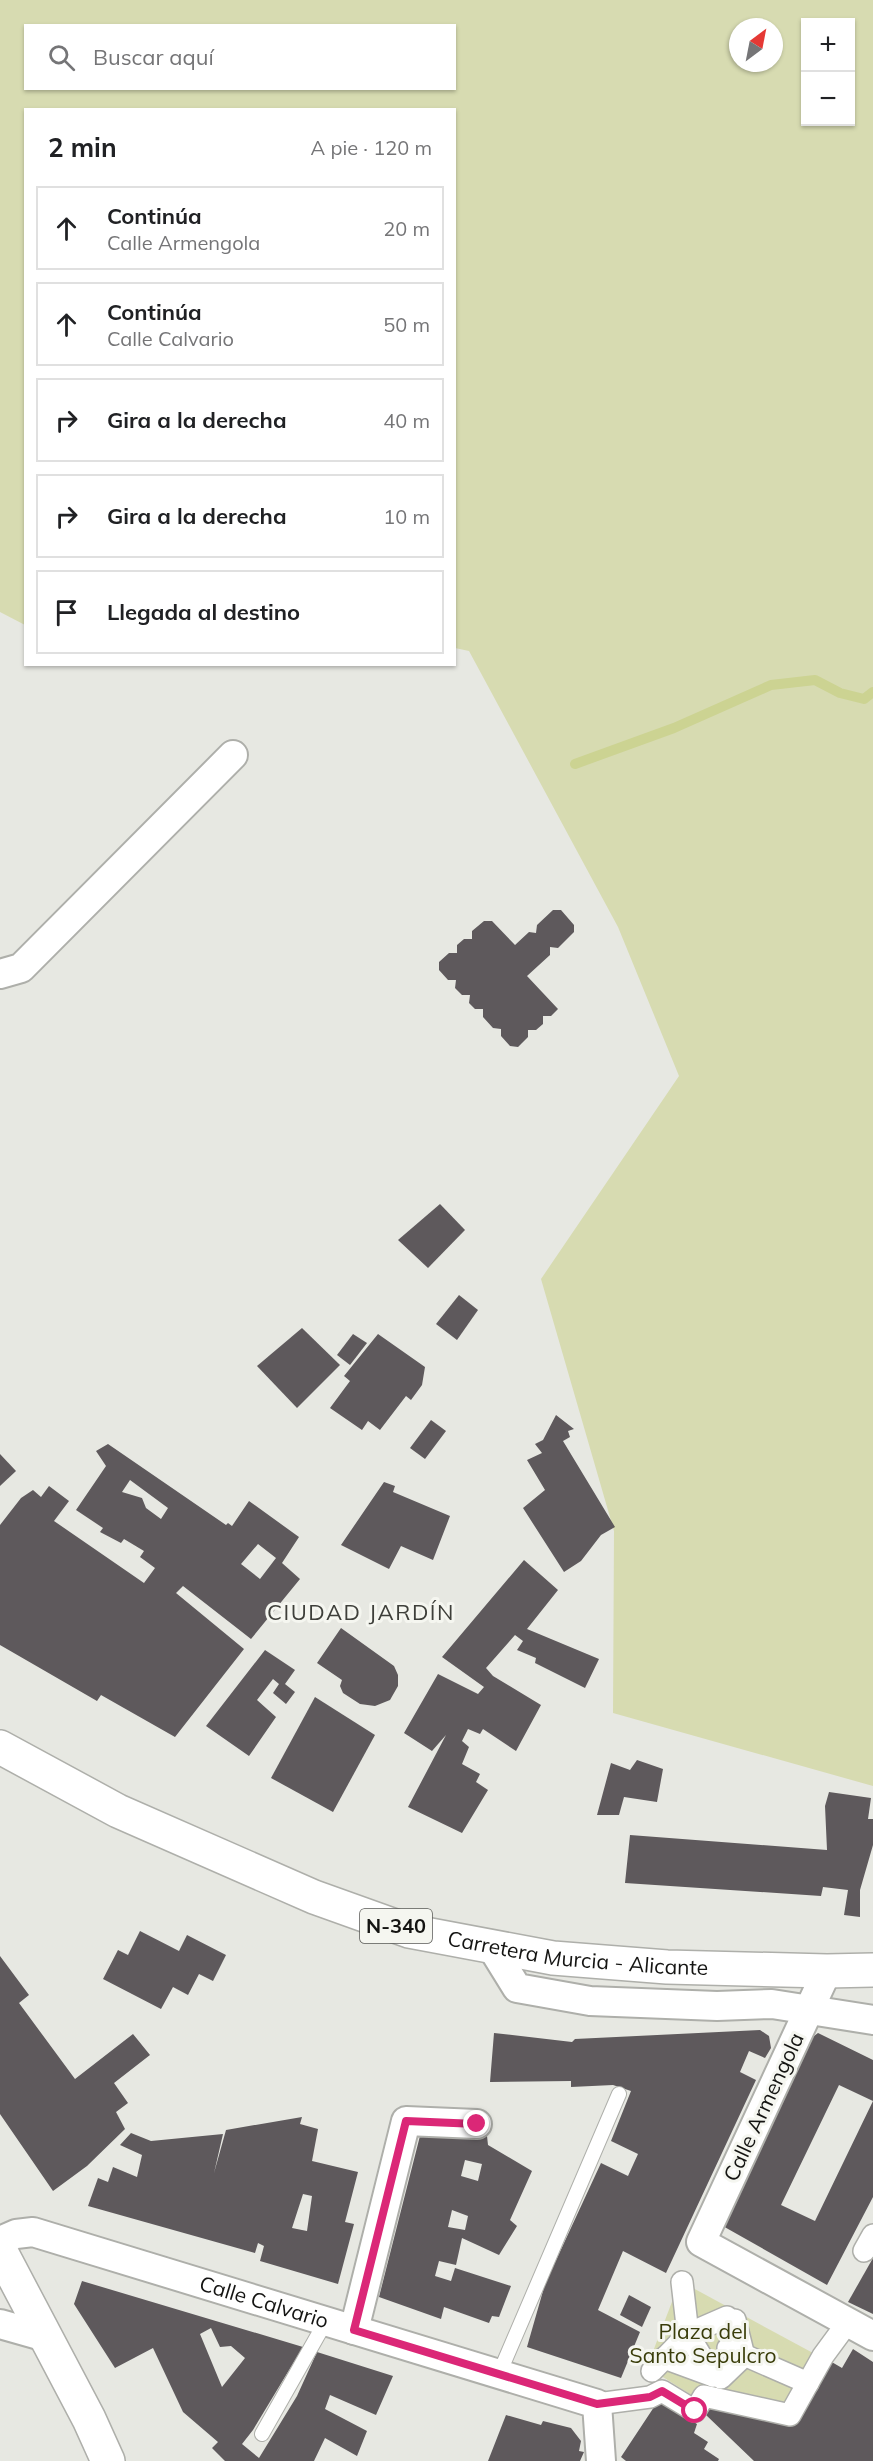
<!DOCTYPE html>
<html lang="es">
<head>
<meta charset="utf-8">
<style>
  body { margin:0; font-family:Mulish,sans-serif; background:#f2f2f2; color:#202124 }
  .controls { position:absolute; right:18px; top:18px; display:grid; overflow:hidden; border-radius:0px; box-shadow:0 2px 4px #0004 }
  .controls button { width:54px; height:54px; display:grid; place-items:center; padding:0; border:0; border-bottom:2px solid #e0e0e0; background:#fff; color:#202124; font:30px sans-serif }
  .compass { position:absolute; left:729px; top:18px; width:54px; height:54px; border-radius:50%; background:#fff; box-shadow:0 2px 4px #0004; rotate:32deg }
  .stop { position:absolute; width:18px; height:18px; margin:-14px; border:4px solid #db2777; border-radius:50%; background:#fff }
  .stop.end { background:#db2777; border-color:#fff; box-shadow:0 2px 6px #0008 }
  .list { margin:0; padding:0; list-style:none }
  h2 { display:flex; justify-content:space-between; align-items:center; height:78px; margin:0; padding:0 24px; font-size:26px }
  h2 small { font-size:20px; font-weight:400; color:#757577 }
  .list li { display:grid; grid-template-columns:39px 1fr auto; gap:18px; align-items:center; box-sizing:border-box; height:84px; margin:0 12px 12px; padding:0 12px; border:2px solid #e0e0e0; border-radius:0px }
  .list b { display:block; font-size:22px; white-space:nowrap }
  .list p { margin:0; font-size:20px; white-space:nowrap; color:#757577 }
  .list em { font-size:20px; font-style:normal; color:#757577 }
  .icon { flex:none; width:33px; height:33px; fill:none; stroke:currentColor; stroke-width:2; stroke-linecap:round; stroke-linejoin:round }
  .map { position:relative; flex:none; width:873px; height:2461px; overflow:hidden }
  .search { position:absolute; background:#fff; box-shadow:0 2px 4px #0004; left:24px; top:24px; width:432px; height:66px; display:flex; align-items:center; gap:15px; box-sizing:border-box; padding:0 21px; border-radius:0px; color:#757577; font-size:22px }
  .panel { position:absolute; background:#fff; box-shadow:0 2px 4px #0004; left:24px; top:108px; width:432px; height:558px; border-radius:0px }
  .map>svg:first-child { display:block }
</style>
</head>
<body>
<div class="map">
<svg width="873" height="2461" viewBox="0 0 873 2461">
  <rect width="100%" height="100%" fill="#e7e8e2"/>
  <g fill="#d7dbb1" fill-rule="evenodd">
    <path d="M0 0H873V1786L613 1713 614 1531 541 1279 679 1076 618 927 469 651 455 648 454 110H26L25 625 0 612ZM806 22H850V122H806ZM26 26H454V88H26ZM738 27H774V63H738Z"/>
    <path d="M680 2281 813 2353 789 2408 693 2396 647 2367Z"/>
  </g>
  <g fill="none" stroke-linecap="round" stroke-linejoin="round">
    <path stroke="#ccd392" stroke-width="10" d="M575 764 674 728 771 685 815 680 840 693 864 699 873 692"/>
  </g>
  <g fill="#5e595c" fill-rule="evenodd">
    <path d="M553 910H561L574 925V932L558 948 550 947V955L527 976 558 1009 551 1016H543V1024L536 1030H528V1037L518 1047 510 1046 501 1036V1029L493 1028 483 1017V1009H475L469 1003 470 995H462L455 988 456 980H448L439 970V962L449 953H457V945L464 939H472V931L484 921H492L515 945 529 932 536 933 537 925Z"/>
    <path d="M440 1204 465 1230 428 1268 398 1240Z"/>
    <path d="M459 1295 478 1310 457 1340 436 1324Z"/>
    <path d="M302 1328 340 1365 297 1408 257 1366Z"/>
    <path d="M353 1334 367 1343 350 1365 337 1355Z"/>
    <path d="M378 1334 425 1367 422 1385 411 1400 406 1396 380 1430 368 1421 362 1430 330 1408 350 1381 344 1376Z"/>
    <path d="M556 1415 574 1429 568 1431 570 1437 563 1441 615 1527 601 1535 581 1561 564 1572 523 1508 545 1490 527 1460 542 1453 535 1444 543 1440Z"/>
    <path d="M431 1420 446 1431 425 1459 410 1448Z"/>
    <path d="M108 1444 226 1525 228 1523 232 1526 249 1501 299 1537 282 1563 300 1579 251 1639 183 1586 176 1593 244 1649 175 1737 101 1695 97 1701 0 1645V1525L21 1498 33 1490 41 1497 49 1486 69 1501 54 1521 144 1583 155 1568 140 1557 144 1551 124 1539 121 1543 100 1532 103 1528 76 1510 106 1466 96 1451ZM130 1480 168 1508 161 1519 146 1508 142 1498 122 1492ZM258 1544 276 1558 260 1579 241 1564Z"/>
    <path d="M0 1454 16 1471 0 1486Z"/>
    <path d="M384 1482 395 1486 393 1492 450 1516 433 1560 401 1546 389 1569 341 1545Z"/>
    <path d="M524 1560 558 1590 527 1629 599 1659 585 1688 535 1663 536 1658 517 1650 523 1641 515 1635 486 1668 493 1676 541 1705 516 1751 483 1729 480 1734 468 1729 462 1741 469 1747 462 1764 480 1774 476 1782 488 1790 462 1833 408 1807 446 1735 432 1751 404 1733 438 1674 478 1694 484 1687 442 1657Z"/>
    <path d="M341 1628 394 1666 398 1675V1686L390 1700 375 1706 360 1704 343 1693 340 1686 342 1680 317 1663Z"/>
    <path d="M265 1650 295 1670 285 1684 295 1692 286 1704 273 1693 279 1684 273 1679 257 1700 276 1717 249 1756 206 1726Z"/>
    <path d="M315 1697 375 1735 333 1812 271 1778Z"/>
    <path d="M637 1760 663 1769 657 1802 624 1797 619 1815H597L611 1763 630 1770Z"/>
    <path d="M829 1792 871 1798 868 1819H873V1845L860 1890V1917L844 1915 848 1890 823 1887 821 1896 625 1883 630 1835 827 1850 825 1806Z"/>
    <path d="M140 1931 179 1951 187 1935 226 1955 213 1981 199 1974 188 1995 173 1987 161 2009 103 1979 118 1950 128 1955Z"/>
    <path d="M0 1956 29 1995 19 2003 75 2079 133 2034 150 2055 114 2083 128 2103 116 2112 125 2129 87 2166 53 2191 0 2114Z"/>
    <path d="M760 2030 769 2036 771 2048 765 2058 749 2051 740 2072 756 2080 666 2273 623 2251 598 2310 640 2332 621 2378 527 2347 545 2284 601 2163 628 2176 638 2154 611 2141 631 2091 613 2085 571 2087V2081L490 2082 494 2033 572 2042 575 2039Z"/>
    <path d="M818 2033 873 2060V2197L827 2285 721 2225 810 2039ZM839 2085 873 2101 815 2221 781 2205Z"/>
    <path d="M302 2117 300 2124 318 2129 312 2161 358 2172 345 2222 354 2224 338 2284 260 2261 264 2246 258 2243 255 2253 88 2206 98 2178 108 2182 113 2167 137 2177 142 2155 120 2145 131 2133 151 2141 223 2134 214 2173 226 2130ZM303 2194 312 2196 307 2231 292 2228Z"/>
    <path d="M422 2128 487 2136 488 2145 532 2171 510 2220 517 2226 499 2255 462 2238 456 2265 439 2261 435 2276 451 2281 455 2268 511 2286 499 2317 492 2316 489 2323 444 2307 441 2319 379 2297ZM465 2160 482 2164 478 2181 461 2176ZM452 2210 468 2216 465 2230 448 2227Z"/>
    <path d="M873 2258V2314L848 2302Z"/>
    <path d="M82 2281 303 2347 253 2430 242 2444 259 2458 297 2396 317 2352 393 2376 376 2415 330 2395 325 2409 367 2431 357 2456 325 2438 314 2461H225L212 2448 218 2442 183 2412 153 2348 115 2368 74 2304ZM211 2328 220 2347 231 2346 245 2358 222 2387 200 2334Z"/>
    <path d="M629 2295 651 2307 642 2327 620 2315Z"/>
    <path d="M853 2349 873 2362V2461H754L706 2415 712 2405 795 2422 830 2361 842 2368Z"/>
    <path d="M658 2401 697 2424 694 2433 708 2442 704 2449 719 2459 718 2461H626L621 2457Z"/>
    <path d="M506 2415 541 2425 543 2421 571 2428 581 2441 579 2451 584 2452 580 2461H488Z"/>
  </g>
  <g fill="none" stroke-linecap="round" stroke-linejoin="round">
    <defs>
      <g id="service">
        <path d="M499 2374 619 2094"/>
        <path d="M262 2434 326 2321"/>
      </g>
      <g id="pedestrian">
        <path d="M864 2251 873 2235"/>
        <path d="M682 2282 688 2334 713 2376"/>
        <path d="M728 2348 808 2383"/>
        <path d="M664 2358 713 2376"/>
        <path d="M652 2371 688 2334 727 2317"/>
        <path d="M721 2378 744 2356 735 2320"/>
        <path d="M597 2404 650 2397 662 2391 695 2411 704 2396 790 2415 823 2356 848 2322"/>
      </g>
      <g id="minor">
        <path d="M0 974 21 968 233 755"/>
        <path d="M491 1946 517 1988 590 2001 717 2006 772 2004 873 2020"/>
        <path d="M827 1971 701 2242 873 2336"/>
        <path id="s1" d="M0 2241 16 2234 33 2232 597 2404 601 2461"/>
        <path d="M0 2324 46 2337"/>
        <path d="M354 2330 406 2121 477 2124"/>
      </g>
      <path id="tertiary" d="M0 2250 89 2419 108 2461"/>
      <g id="trunk">
        <path id="s2" d="M0 1747 118 1811 314 1897 409 1931 553 1958 667 1967 827 1971 873 1970"/>
      </g>
    </defs>
    <use href="#service" stroke="#aeafaa" stroke-width="16"/>
    <use href="#pedestrian" stroke="#aeafaa" stroke-width="24"/>
    <use href="#minor" stroke="#aeafaa" stroke-width="32"/>
    <use href="#tertiary" stroke="#aeafaa" stroke-width="36"/>
    <use href="#trunk" stroke="#aeafaa" stroke-width="36"/>
    <use href="#service" stroke="#fff" stroke-width="14"/>
    <use href="#pedestrian" stroke="#fff" stroke-width="21"/>
    <use href="#minor" stroke="#fff" stroke-width="28"/>
    <use href="#tertiary" stroke="#fff" stroke-width="33"/>
    <use href="#trunk" stroke="#fff" stroke-width="33"/>
  </g>
  <g fill="none" stroke-linecap="round" stroke-linejoin="round">
    <path stroke="#db2777" stroke-width="8" d="M477 2124 406 2121 354 2330 597 2404 650 2397 662 2391 695 2411"/>
  </g>
  <g text-anchor="middle" stroke-width="6" stroke-linejoin="round" paint-order="stroke">
    <rect fill="#f5f6f0" stroke="#585855" stroke-width="1.5" x="360" y="1909" width="72" height="34" rx="4.5"/>
    <g font-size="20" font-weight="bold" fill="#141412">
      <text x="396" y="1933">N-340</text>
    </g>
    <g font-size="21" fill="#141412" stroke="#f5f6f0">
      <text dy="7" stroke="none"><textPath href="#s2" startOffset="620">Carretera Murcia - Alicante</textPath></text>
      <text transform="translate(764 2107) rotate(-65)" y="7">Calle Armengola</text>
      <text dy="7" stroke="none"><textPath href="#s1" startOffset="276">Calle Calvario</textPath></text>
    </g>
    <g font-size="21" fill="#3a3d0a" stroke="#f5f6f0">
      <text x="703" y="2339">Plaza del<tspan x="703" dy="24">Santo Sepulcro</tspan></text>
    </g>
    <g font-size="22" letter-spacing="1.5" fill="#3e3f3a" stroke="#f5f6f0">
      <text x="361" y="1620">CIUDAD JARDÍN</text>
    </g>
  </g>
</svg>
<div class="controls">
<button>+</button>
<button>−</button>
</div>
<svg class="compass" viewBox="-18 -18 36 36"><path d="M0-13l5 13h-10z" fill="#e53935"/><path d="M0 13l5-13h-10z" fill="#757577"/></svg>
<div class="stop" style="left:695px;top:2411px"></div>
<div class="stop end" style="left:477px;top:2124px"></div>
<div class="search"><svg class="icon" aria-label="search" viewBox="0 0 24 24"><circle cx="10" cy="10" r="6"/><path d="M15 15l6 6"/></svg>Buscar aquí</div>
<section class="panel">
<h2>2 min<small>A pie · 120 m</small></h2>
<ul class="list">
<li><svg class="icon" aria-label="ahead" viewBox="0 0 24 24"><path d="M12 20V5M6 11l6-6 6 6"/></svg><div><b>Continúa</b><p>Calle Armengola</p></div><em>20 m</em></li>
<li><svg class="icon" aria-label="ahead" viewBox="0 0 24 24"><path d="M12 20V5M6 11l6-6 6 6"/></svg><div><b>Continúa</b><p>Calle Calvario</p></div><em>50 m</em></li>
<li><svg class="icon" aria-label="right" viewBox="0 0 24 24"><path d="M7 20v-9h11M14 6l5 5-5 5"/></svg><div><b>Gira a la derecha</b></div><em>40 m</em></li>
<li><svg class="icon" aria-label="right" viewBox="0 0 24 24"><path d="M7 20v-9h11M14 6l5 5-5 5"/></svg><div><b>Gira a la derecha</b></div><em>10 m</em></li>
<li><svg class="icon" aria-label="arrive" viewBox="0 0 24 24"><path d="M6 21V4h12l-3 4 3 4H6"/></svg><div><b>Llegada al destino</b></div></li>
</ul>
</section>
</div>
</body>
</html>
